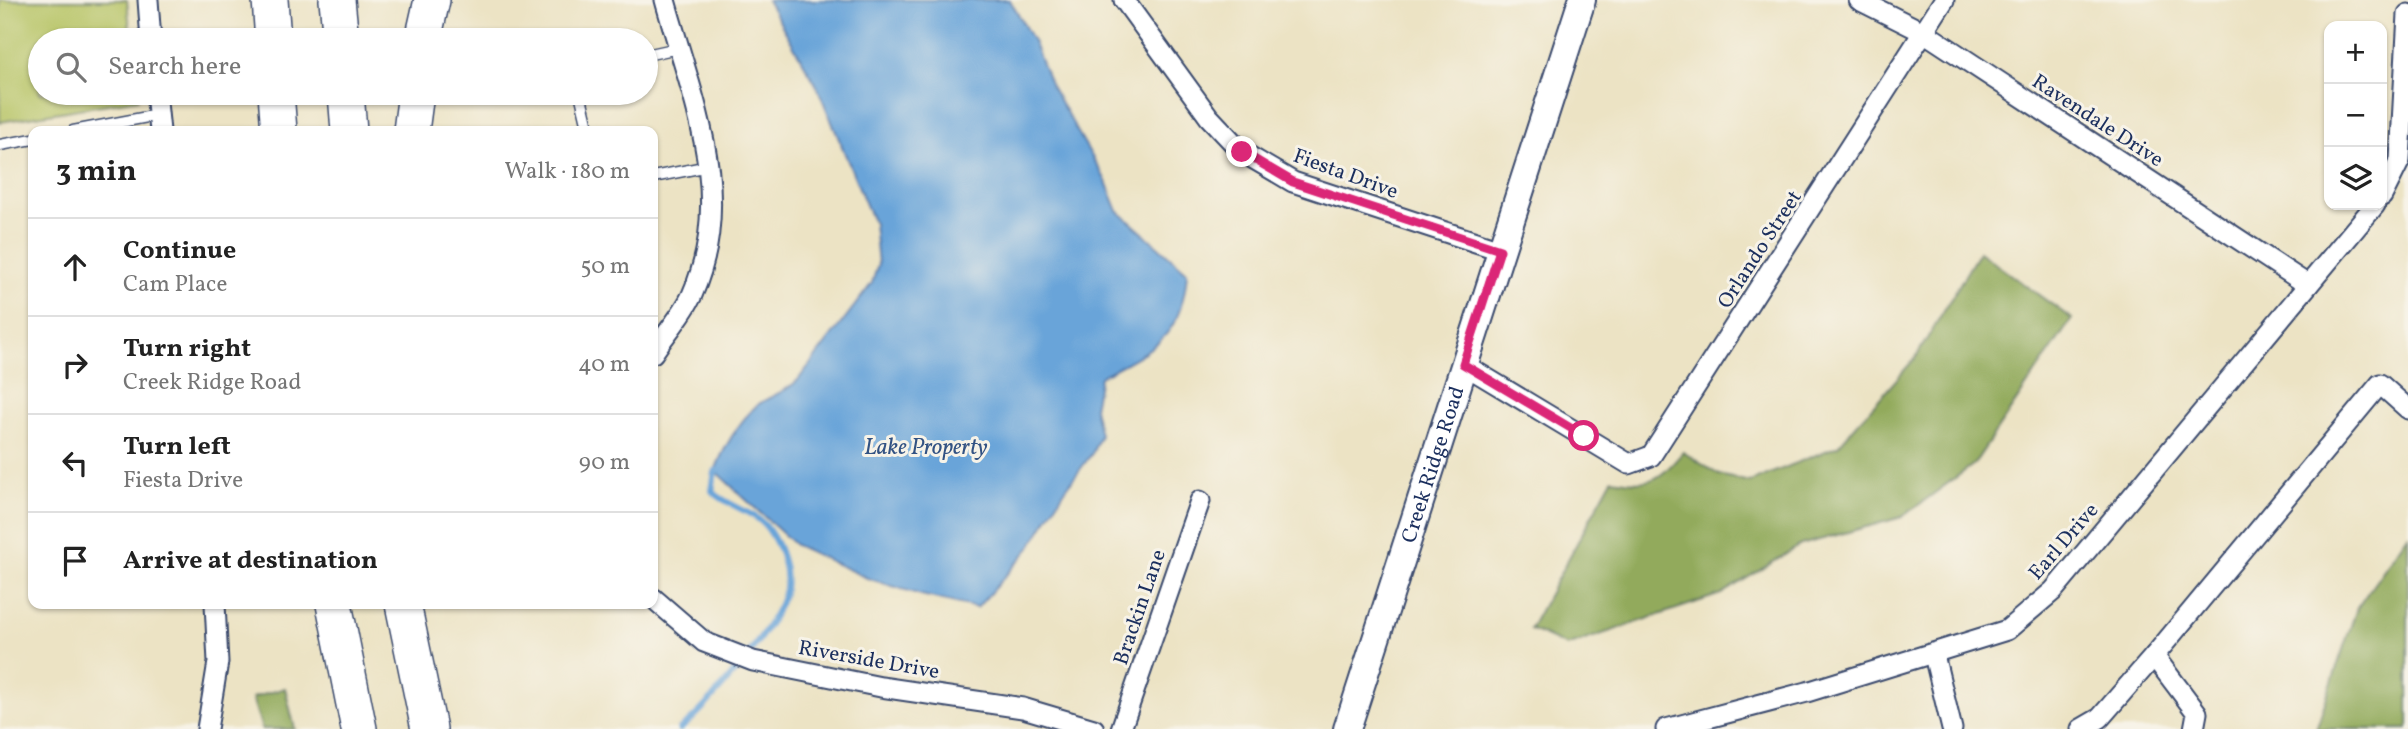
<!DOCTYPE html>
<html lang="en">
<head>
<meta charset="utf-8">
<style>
  body { margin:0; font-family:Vollkorn,serif; background:#f6f6f6; color:#222 }
  .controls { position:absolute; right:21px; top:21px; display:grid; overflow:hidden; border-radius:14px; box-shadow:0 2px 5px #0004 }
  .controls button { width:63px; height:63px; display:grid; place-items:center; padding:0; border:0; border-bottom:2px solid #e0e0e0; background:#fff; color:#222; font:35px sans-serif }
  .stop { position:absolute; width:21px; height:21px; margin:-16px; border:5px solid #db2777; border-radius:50%; background:#fff }
  .stop.end { background:#db2777; border-color:#fff; box-shadow:0 2px 7px #0008 }
  .list { margin:0; padding:0; list-style:none }
  h2 { display:flex; justify-content:space-between; align-items:center; height:91px; margin:0; padding:0 28px; font-size:30px }
  h2 small { font-size:23px; font-weight:400; color:#767676 }
  .list li { display:grid; grid-template-columns:46px 1fr auto; gap:21px; align-items:center; box-sizing:border-box; height:98px; padding:0 28px; border-top:2px solid #e0e0e0 }
  .list b { display:block; font-size:26px; white-space:nowrap }
  .list p { margin:0; font-size:23px; white-space:nowrap; color:#767676 }
  .list em { font-size:23px; font-style:normal; color:#767676 }
  .icon { flex:none; width:38px; height:38px; fill:none; stroke:currentColor; stroke-width:2; stroke-linecap:round; stroke-linejoin:round }
  .map { position:relative; flex:none; width:2408px; height:729px; overflow:hidden }
  .search { position:absolute; background:#fff; box-shadow:0 2px 5px #0004; left:28px; top:28px; width:630px; height:77px; display:flex; align-items:center; gap:18px; box-sizing:border-box; padding:0 24px; border-radius:38px; color:#767676; font-size:26px }
  .panel { position:absolute; background:#fff; box-shadow:0 2px 5px #0004; left:28px; top:126px; width:630px; height:483px; border-radius:14px }
  .map>svg:first-child { display:block }
</style>
</head>
<body>
<div class="map">
<svg width="2408" height="729" viewBox="0 0 2408 729">
  <rect width="100%" height="100%" fill="#f7f3e8"/>
  <filter id="ink" filterUnits="userSpaceOnUse"><feTurbulence type="fractalNoise" baseFrequency=".0143" numOctaves="2"/><feDisplacementMap in="SourceGraphic" scale="14" xChannelSelector="R" yChannelSelector="G"/><feConvolveMatrix kernelMatrix="1 2 1 2 8 2 1 2 1" color-interpolation-filters="sRGB"/></filter>
  <filter id="wash" filterUnits="userSpaceOnUse"><feTurbulence type="fractalNoise" baseFrequency=".00686" numOctaves="4" result="noise"/><feDisplacementMap in="SourceGraphic" scale="28" xChannelSelector="R" yChannelSelector="G"/><feGaussianBlur stdDeviation="1.57" result="paint"/><feColorMatrix in="noise" values="0 0 0 0 0 0 0 0 0 0 0 0 0 0 0 0 0 1.4 0 .05"/><feComposite in="paint" operator="in"/></filter>
  <g filter="url(#wash)">
    <rect width="100%" height="100%" fill="#ece3c4"/>
    <path fill="#b8c567" stroke="#6a7a62" stroke-width="2" d="M0 0H127L131 40H40V93H137L138 99 0 122Z"/>
    <g fill="#92aa5c" stroke="#566c5d" stroke-width="2">
      <path d="M1979 252 2072 319 1974 464 1902 517 1801 545 1721 594 1567 646 1530 629 1612 479C1650 485 1657 483 1683 452L1719 475 1750 482 1838 446 1916 357Z"/>
      <path d="M2408 535V729H2316L2357 608Z"/>
      <path d="M285 688 295 729H262L252 698Z"/>
    </g>
    <path fill="#69a4d9" stroke="#426a9c" stroke-width="2" d="M767 0H1010L1033 41 1051 86 1105 179 1118 211 1187 272C1182 340 1154 347 1100 377L1094 408 1100 435 1093 452 1065 490 1030 548 977 608 921 595 867 578 795 545 715 471C723 449 738 423 756 406 769 396 785 393 798 380L872 283 878 264 874 224 817 86Z"/>
    <g fill="none" stroke-linecap="round" stroke-linejoin="round">
      <path stroke="#69a4d9" stroke-width="6" d="M680 729C708 709 779 623 785 589 788 568 780 546 768 529 754 510 728 507 712 491L715 471 721 469"/>
    </g>
  </g>
  <g filter="url(#ink)">
    <g fill="none" stroke-linecap="round" stroke-linejoin="round">
      <defs>
        <g id="service">
          <path d="M646 55 678 48"/>
          <path d="M580 93 589 131"/>
          <path d="M73 131 158 115"/>
          <path d="M0 145 33 139"/>
          <path d="M653 177 709 166"/>
        </g>
        <g id="minor">
          <path d="M148 0 151 40"/>
          <path d="M1124 0 1209 117 1242 152 1293 182 1500 250"/>
          <path d="M1859 0 1925 33 2308 285"/>
          <path d="M156 93 160 131"/>
          <path d="M2382 196 2400 160 2408 14"/>
          <path d="M653 353C665 334 683 315 692 295 736 196 692 98 665 0"/>
          <path d="M1463 364 1629 464 1651 456 1944 0"/>
          <path d="M653 598 704 642 753 661 881 687 1023 708 1094 729"/>
          <path d="M1934 655 1952 729"/>
          <path d="M2154 656 2380 384 2408 409"/>
          <path d="M207 729 218 662 215 604"/>
          <path d="M1121 729 1200 501"/>
          <path d="M1666 729 1807 692 2007 630 2053 591 2375 205"/>
          <path d="M2081 729 2100 718 2154 656 2197 713 2194 729"/>
        </g>
        <g id="secondary">
          <path id="s1" d="M1347 729 1582 0"/>
        </g>
        <g id="motorway">
          <path d="M270 0 273 40"/>
          <path d="M337 0 341 40"/>
          <path d="M423 40 432 0"/>
          <path d="M276 93 279 131"/>
          <path d="M346 93 349 131"/>
          <path d="M411 131 416 93"/>
          <path d="M334 604 359 729"/>
          <path d="M403 604 429 729"/>
        </g>
      </defs>
      <use href="#service" stroke="#3a4a6d" stroke-width="13"/>
      <use href="#minor" stroke="#3a4a6d" stroke-width="23"/>
      <use href="#secondary" stroke="#3a4a6d" stroke-width="30"/>
      <use href="#motorway" stroke="#3a4a6d" stroke-width="38"/>
      <use href="#service" stroke="#fff" stroke-width="10"/>
      <use href="#minor" stroke="#fff" stroke-width="19"/>
      <use href="#secondary" stroke="#fff" stroke-width="26"/>
      <use href="#motorway" stroke="#fff" stroke-width="35"/>
    </g>
  </g>
  <g fill="none" stroke-linecap="round" stroke-linejoin="round" filter="url(#ink)">
    <path stroke="#db2777" stroke-width="9" d="M1242 152 1293 182 1500 250 1463 364 1584 436"/>
  </g>
  <g text-anchor="middle" stroke-width="6" stroke-linejoin="round" paint-order="stroke">
    <g font-size="21" fill="#1b2f5e" stroke="#f7f3e8">
      <text transform="translate(2098 120) rotate(33)" y="7">Ravendale Drive</text>
      <text transform="translate(1346 173) rotate(20)" y="7">Fiesta Drive</text>
      <text transform="translate(1759 249) rotate(-57)" y="7">Orlando Street</text>
      <text dy="7" stroke="none"><textPath href="#s1" startOffset="278">Creek Ridge Road</textPath></text>
      <text transform="translate(2063 541) rotate(-49)" y="7">Earl Drive</text>
      <text transform="translate(1139 607) rotate(-71)" y="7">Brackin Lane</text>
      <text transform="translate(869 659) rotate(10)" y="7">Riverside Drive</text>
    </g>
    <g font-size="23" font-style="italic" fill="#325283" stroke="#f7f3e8">
      <text x="926" y="454">Lake Property</text>
    </g>
  </g>
</svg>
<div class="controls">
<button>+</button>
<button>−</button>
<button><svg class="icon" aria-label="layers" viewBox="0 0 24 24"><path d="M12 4l9 5-9 5-9-5zM3 14l9 5 9-5"/></svg></button>
</div>
<div class="stop" style="left:1584px;top:436px"></div>
<div class="stop end" style="left:1242px;top:152px"></div>
<div class="search"><svg class="icon" aria-label="search" viewBox="0 0 24 24"><circle cx="10" cy="10" r="6"/><path d="M15 15l6 6"/></svg>Search here</div>
<section class="panel">
<h2>3 min<small>Walk · 180 m</small></h2>
<ul class="list">
<li><svg class="icon" aria-label="ahead" viewBox="0 0 24 24"><path d="M12 20V5M6 11l6-6 6 6"/></svg><div><b>Continue</b><p>Cam Place</p></div><em>50 m</em></li>
<li><svg class="icon" aria-label="right" viewBox="0 0 24 24"><path d="M7 20v-9h11M14 6l5 5-5 5"/></svg><div><b>Turn right</b><p>Creek Ridge Road</p></div><em>40 m</em></li>
<li><svg class="icon" aria-label="left" viewBox="0 0 24 24"><path d="M17 20v-9H6M10 6l-5 5 5 5"/></svg><div><b>Turn left</b><p>Fiesta Drive</p></div><em>90 m</em></li>
<li><svg class="icon" aria-label="arrive" viewBox="0 0 24 24"><path d="M6 21V4h12l-3 4 3 4H6"/></svg><div><b>Arrive at destination</b></div></li>
</ul>
</section>
</div>
</body>
</html>
